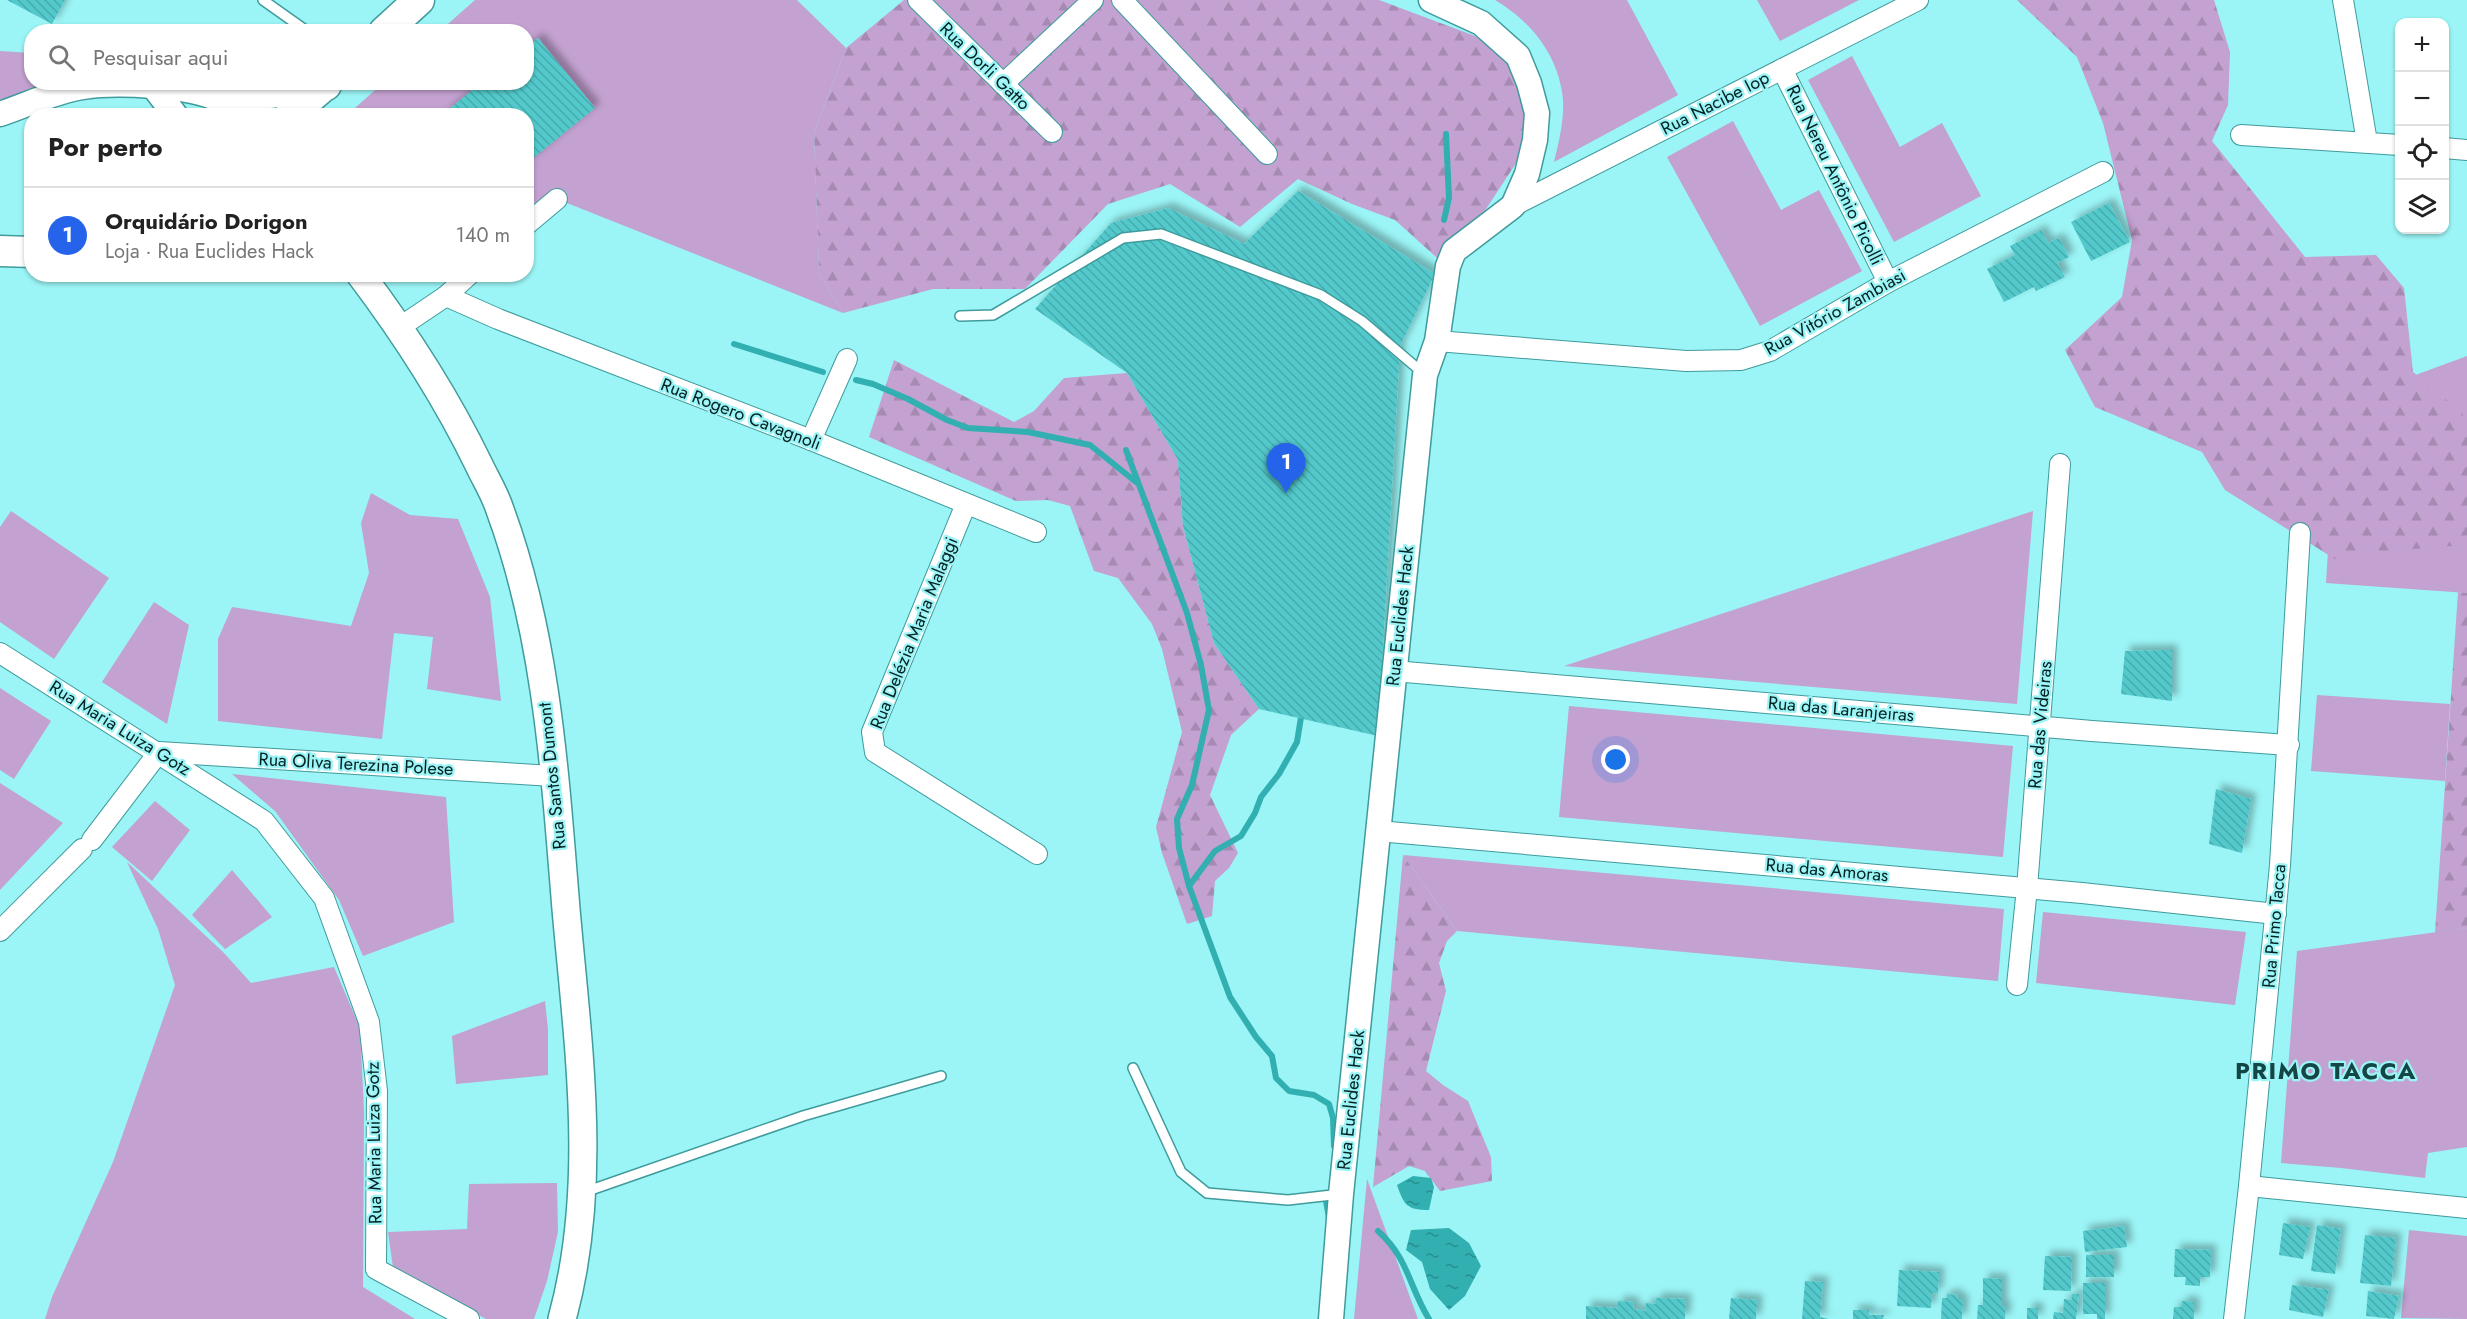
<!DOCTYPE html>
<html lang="pt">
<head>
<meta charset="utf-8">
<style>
  body { margin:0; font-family:Jost,sans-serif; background:#f2f2f2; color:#222 }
  .controls { position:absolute; right:18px; top:18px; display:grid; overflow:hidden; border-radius:12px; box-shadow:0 2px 4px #0004 }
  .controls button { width:54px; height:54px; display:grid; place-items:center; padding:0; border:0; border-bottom:2px solid #e0e0e0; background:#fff; color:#222; font:30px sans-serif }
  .you { position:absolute; left:1616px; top:760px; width:21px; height:21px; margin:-15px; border:4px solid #fff; border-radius:50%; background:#1a73e8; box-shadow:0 0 0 9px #1a73e833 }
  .badge { display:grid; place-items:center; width:39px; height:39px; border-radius:50%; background:#2563eb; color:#fff; font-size:20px; font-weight:700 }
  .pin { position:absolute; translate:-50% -50px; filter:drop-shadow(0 2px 3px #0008) }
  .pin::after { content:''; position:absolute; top:32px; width:21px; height:18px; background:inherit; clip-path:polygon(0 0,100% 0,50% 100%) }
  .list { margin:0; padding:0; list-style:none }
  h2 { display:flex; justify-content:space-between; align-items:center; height:78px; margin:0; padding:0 24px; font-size:26px }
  h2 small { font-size:20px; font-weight:400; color:#767676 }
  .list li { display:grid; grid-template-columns:39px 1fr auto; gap:18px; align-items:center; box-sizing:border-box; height:96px; padding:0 24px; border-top:2px solid #e0e0e0 }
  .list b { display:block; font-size:22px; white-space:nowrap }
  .list p { margin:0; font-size:20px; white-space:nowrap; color:#767676 }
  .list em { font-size:20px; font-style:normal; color:#767676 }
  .icon { flex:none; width:33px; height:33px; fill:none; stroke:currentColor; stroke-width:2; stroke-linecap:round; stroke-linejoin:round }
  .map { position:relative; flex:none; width:2467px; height:1319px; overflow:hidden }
  .search { position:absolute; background:#fff; box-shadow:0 2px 4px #0004; left:24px; top:24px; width:510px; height:66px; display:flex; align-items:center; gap:15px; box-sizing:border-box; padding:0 21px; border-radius:24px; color:#767676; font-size:22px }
  .panel { position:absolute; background:#fff; box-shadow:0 2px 4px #0004; left:24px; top:108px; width:510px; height:174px; border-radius:24px }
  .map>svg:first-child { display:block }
</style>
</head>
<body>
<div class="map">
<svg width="2467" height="1319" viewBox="0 0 2467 1319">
  <defs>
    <pattern id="forest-firs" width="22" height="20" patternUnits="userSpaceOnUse" patternTransform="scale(1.5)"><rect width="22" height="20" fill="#c3a1d0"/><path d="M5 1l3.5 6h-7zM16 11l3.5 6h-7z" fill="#a68ab2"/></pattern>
    <pattern id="water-ripples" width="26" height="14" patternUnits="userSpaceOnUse" patternTransform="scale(1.5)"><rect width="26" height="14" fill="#31afb1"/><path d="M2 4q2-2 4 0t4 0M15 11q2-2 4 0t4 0" fill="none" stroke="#278e90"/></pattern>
    <pattern id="building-back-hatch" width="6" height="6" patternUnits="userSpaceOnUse" patternTransform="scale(1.5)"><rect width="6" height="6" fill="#52c9cb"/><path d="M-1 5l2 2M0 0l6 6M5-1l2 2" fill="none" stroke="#46acae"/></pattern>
    <filter id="shadow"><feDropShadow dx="5.5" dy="-5.5" stdDeviation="3" flood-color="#0004"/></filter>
  </defs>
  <rect width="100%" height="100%" fill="#9bf4f5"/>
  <g fill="#c3a1d0">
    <path d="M475 0H797L846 48 814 133 819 273 843 313 557 199 527 204 526 116H346L383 83 526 82V32L440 31Z"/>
    <path d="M1495 0H1627L1678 95 1554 162C1559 141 1566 114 1562 92 1556 52 1529 20 1495 0Z"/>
    <path d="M1757 0H1859L1780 41Z"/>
    <path d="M0 51 31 53 32 82 57 83 0 105Z"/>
    <path d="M1852 56 1900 147 1942 123 1981 196 1894 242 1808 80Z"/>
    <path d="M1733 121 1781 210 1819 190 1862 271 1760 326 1667 157Z"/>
    <path d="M2467 356V593L2326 583 2337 404Z"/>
    <path d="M371 493 410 515 458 519 490 597 501 701 427 689 433 637 394 633 382 739 218 721V639L232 607 351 626 369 573 361 523Z"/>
    <path d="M11 511 109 578 54 659 0 622V527Z"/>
    <path d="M2033 511 2017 704 1564 666Z"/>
    <path d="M154 602 189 625 167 724 102 682Z"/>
    <path d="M0 688 51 721 14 779 0 770Z"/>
    <path d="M2317 695 2450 704 2445 781 2311 771Z"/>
    <path d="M1569 706 2013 746 2003 857 1559 817Z"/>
    <path d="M232 774 446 797 454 922 363 956 339 900 275 811Z"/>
    <path d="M0 783 63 823 0 890Z"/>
    <path d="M155 801 190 830 152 881 112 847Z"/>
    <path d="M1403 855 2004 909 1998 981 1457 931Z"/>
    <path d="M127 862 224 953 251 983 334 967 360 1028 364 1112 363 1287 415 1319H45L52 1297 113 1162 175 985 158 929Z"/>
    <path d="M232 870 272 917 225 949 192 915Z"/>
    <path d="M2043 912 2246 932 2235 1005 2036 983Z"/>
    <path d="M2467 928V1147L2428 1153 2425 1178 2341 1168 2281 1163 2297 951Z"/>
    <path d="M545 1001 548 1029V1075L456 1084 452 1036Z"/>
    <path d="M1367 1179 1418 1319H1354Z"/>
    <path d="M557 1183 558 1232 547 1281 534 1319H486L393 1268 388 1232 467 1229 469 1184Z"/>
    <path d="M2409 1230 2467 1236V1319L2401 1318Z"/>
  </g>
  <g fill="url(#forest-firs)">
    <path d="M904 0H1379L1475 36 1510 60 1530 106 1528 145 1467 238 1446 266 1395 220 1352 204 1298 179 1240 227 1170 184 1108 204 1025 289H933L843 313 819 273 814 133 846 48Z"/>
    <path d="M2017 0H2214L2230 52 2228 105 2212 141 2305 257 2376 255 2404 288 2413 372 2462 413 2467 422V545L2414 549 2338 561 2225 490 2202 452 2095 407 2065 350 2122 297 2132 240 2103 123 2077 57Z"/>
    <path d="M894 360 1014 422 1034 411 1064 378 1127 373 1178 460 1183 526 1214 643 1259 709 1231 735 1210 795 1238 853 1229 868 1215 881 1212 916 1187 924 1162 853 1156 827 1182 732 1162 649 1152 624 1118 578 1094 571 1070 506 1048 500 1016 501 869 437Z"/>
    <path d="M2458 592 2467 593V928L2435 933Z"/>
    <path d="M1403 855 1457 931 1447 941 1439 963 1446 991 1426 1071 1443 1085 1468 1101 1491 1157 1492 1181 1440 1191 1425 1171 1409 1166 1373 1187Z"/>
  </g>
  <g fill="url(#water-ripples)">
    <path d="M1413 1176 1431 1178 1434 1187 1429 1210C1408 1210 1404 1206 1397 1185Z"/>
    <path d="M1449 1228 1469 1243 1481 1266 1465 1296 1449 1310 1430 1289 1422 1262 1406 1250 1411 1230Z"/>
  </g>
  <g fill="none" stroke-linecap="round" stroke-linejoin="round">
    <g stroke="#31afb1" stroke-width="6">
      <path d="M1444 220 1449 198 1446 134"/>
      <path d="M734 344 823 372"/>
      <path d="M856 380 873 384 908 399 947 420 968 428 1028 432 1090 445 1136 482"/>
      <path d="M1126 450 1187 613 1201 665 1209 710 1192 785 1177 819 1179 848 1189 886 1230 997 1256 1037 1272 1056 1276 1078 1289 1091 1314 1095 1329 1104 1333 1118 1334 1146"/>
      <path d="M1189 886 1215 851 1241 836 1255 813 1261 797 1279 774 1297 742 1302 711"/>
      <path d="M1326 1201 1329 1218"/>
      <path d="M1378 1231C1409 1259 1409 1287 1429 1319"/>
    </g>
  </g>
  <g fill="url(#building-back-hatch)" filter="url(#shadow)">
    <path d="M7 0H65L52 24Z"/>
    <path d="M538 38 595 108 526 164V116L443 114 482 82H526V47Z"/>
    <path d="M1298 191 1435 274 1400 346 1378 736 1259 709 1214 643 1183 526 1178 460 1127 373 1035 309 1111 223 1168 208 1244 244Z"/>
    <path d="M2109 203 2130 242 2091 261 2071 222Z"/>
    <path d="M2041 230 2048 243 2059 238 2069 257 2057 263 2065 277 2036 291 2034 287 2004 302 1987 269 2015 255 2010 246Z"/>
    <path d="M2172 650V701L2121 694 2125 651Z"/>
    <path d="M2216 789 2251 799 2242 853 2209 844Z"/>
    <path d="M2283 1223 2310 1227 2303 1259 2279 1255Z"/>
    <path d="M2317 1225 2341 1229 2335 1274 2311 1271Z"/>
    <path d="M2124 1226 2127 1247 2085 1252 2083 1231Z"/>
    <path d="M2365 1235 2396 1238 2391 1286 2360 1283Z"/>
    <path d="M2175 1249 2211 1250 2210 1277H2200V1286L2185 1285 2186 1277H2174Z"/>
    <rect x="2086" y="1255" width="28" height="22"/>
    <path d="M2045 1256 2072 1257 2071 1291 2043 1290Z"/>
    <path d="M1899 1270 1939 1272 1938 1293H1932L1931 1308 1897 1306Z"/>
    <path d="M1983 1278 2002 1279V1306H2006L2005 1319H1977L1978 1305H1983Z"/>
    <path d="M1805 1281 1823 1282 1820 1317 1829 1319H1802Z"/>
    <path d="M2083 1283H2105V1319H2097V1314H2083Z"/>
    <path d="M2292 1285 2329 1290 2323 1317 2289 1310Z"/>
    <path d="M2368 1291 2399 1296 2394 1319 2366 1316Z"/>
    <path d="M1947 1294 1958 1295 1957 1299H1963L1962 1319H1941L1942 1298H1947Z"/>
    <path d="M2072 1294H2079L2076 1319H2053L2054 1312 2063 1313 2064 1299 2072 1300Z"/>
    <path d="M1656 1298 1686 1299 1685 1319H1586V1306L1618 1308V1301L1634 1302 1633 1309 1646 1311V1303L1656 1304Z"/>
    <path d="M1731 1298 1757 1300 1756 1319H1729Z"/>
    <path d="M2182 1301 2194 1302V1319H2173L2174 1307H2182Z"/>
    <rect x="2027" y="1308" width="11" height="11"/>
    <path d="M1853 1310H1869V1315H1884L1883 1319H1853Z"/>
  </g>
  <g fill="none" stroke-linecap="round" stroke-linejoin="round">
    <defs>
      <g id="service">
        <path d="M263 0 308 32"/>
        <path d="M960 316 993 315 1123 238 1161 234 1321 295 1362 321 1423 373"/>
        <path d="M1133 1068 1181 1172 1207 1193 1288 1200 1341 1194"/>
        <path d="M585 1192 803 1116 941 1076"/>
      </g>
      <g id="minor">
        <path d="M918 0 1052 132"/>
        <path d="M1122 0 1267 154"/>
        <path d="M2343 0 2367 142"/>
        <path d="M1782 69 1888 282"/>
        <path d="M1003 84 1093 0"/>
        <path d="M2241 135 2400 145"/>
        <path d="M2444 148 2467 150"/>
        <path d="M1513 206 1918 0"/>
        <path d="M526 225 557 199"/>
        <path d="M446 296 498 319 811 440 1036 532"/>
        <path d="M400 327 446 296 470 274"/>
        <path d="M1437 341 1686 361 1741 360 1770 351 1888 282 2103 172"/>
        <path d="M811 440 847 359"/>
        <path d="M966 504 872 732 875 752 1037 854"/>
        <path d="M0 653 264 821 324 898 369 1022 377 1091 376 1269 469 1319"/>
        <path d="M1394 671 2092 731 2289 745"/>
        <path d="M1378 831 2082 893 2276 914"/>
        <path d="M92 840 159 752 553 776"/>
        <path d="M0 931 82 849"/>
        <path d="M2017 985 2027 888 2060 464"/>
        <path d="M2249 1186 2467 1208"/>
        <path d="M2234 1319 2249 1186 2280 865 2300 533"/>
      </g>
      <g id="tertiary">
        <path d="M153 86 176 116"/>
        <path d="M0 114C27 105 55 91 83 87 116 82 190 85 220 100 226 103 231 111 236 116"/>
        <path d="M1331 1319 1341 1194 1425 375 1437 341 1448 266 1454 251 1513 206 1527 174 1535 140 1537 113 1529 83 1518 56 1481 23 1431 0"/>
      </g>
      <path id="secondary" d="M360 274C406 335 446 397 479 465 486 480 495 494 500 510 547 637 555 775 566 909 578 1046 599 1185 562 1319"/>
      <g id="primary">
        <path d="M384 32 419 0"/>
        <path d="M221 100 326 85"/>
        <path d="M289 116 326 84"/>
        <path d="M0 251 32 252"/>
      </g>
    </defs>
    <use href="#service" stroke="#3f9b9c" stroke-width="12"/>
    <use href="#minor" stroke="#3f9b9c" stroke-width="22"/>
    <use href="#tertiary" stroke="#3f9b9c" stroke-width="27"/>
    <use href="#secondary" stroke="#3f9b9c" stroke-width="30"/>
    <use href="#primary" stroke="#3f9b9c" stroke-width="33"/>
    <use href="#service" stroke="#fff" stroke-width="9"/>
    <use href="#minor" stroke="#fff" stroke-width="20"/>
    <use href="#tertiary" stroke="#fff" stroke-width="24"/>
    <use href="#secondary" stroke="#fff" stroke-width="27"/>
    <use href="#primary" stroke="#fff" stroke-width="30"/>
  </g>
  <g text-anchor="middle" stroke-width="4.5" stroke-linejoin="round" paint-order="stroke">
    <g font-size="18" fill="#042122" stroke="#9bf4f5">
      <text transform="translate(985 66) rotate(44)" y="6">Rua Dorli Gatto</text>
      <text transform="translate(1715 103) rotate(-27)" y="6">Rua Nacibe Iop</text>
      <text transform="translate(1835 175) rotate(64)" y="6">Rua Nereu Antônio Picolli</text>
      <text transform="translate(1835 312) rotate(-29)" y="6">Rua Vitório Zambiasi</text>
      <text transform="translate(741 414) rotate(21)" y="6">Rua Rogero Cavagnoli</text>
      <text transform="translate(1400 616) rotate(-84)" y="6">Rua Euclides Hack</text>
      <text transform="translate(914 633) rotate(-68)" y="6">Rua Delézia Maria Malaggi</text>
      <text transform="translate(1841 709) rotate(5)" y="6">Rua das Laranjeiras</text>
      <text transform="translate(2040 725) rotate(-85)" y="6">Rua das Videiras</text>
      <text transform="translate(120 728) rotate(32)" y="6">Rua Maria Luiza Gotz</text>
      <text transform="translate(356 764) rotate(3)" y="6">Rua Oliva Terezina Polese</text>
      <text transform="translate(552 776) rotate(-96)" y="6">Rua Santos Dumont</text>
      <text transform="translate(1827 870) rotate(5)" y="6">Rua das Amoras</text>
      <text transform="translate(2274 926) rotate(-85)" y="6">Rua Primo Tacca</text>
      <text transform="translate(1351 1100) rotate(-84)" y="6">Rua Euclides Hack</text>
      <text transform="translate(374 1143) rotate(-91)" y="6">Rua Maria Luiza Gotz</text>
    </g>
    <g font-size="24" font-weight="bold" letter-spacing="1.5" fill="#144646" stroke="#9bf4f5">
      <text x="2326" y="1079">PRIMO TACCA</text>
    </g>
  </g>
</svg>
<div class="controls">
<button>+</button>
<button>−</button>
<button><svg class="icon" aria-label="locate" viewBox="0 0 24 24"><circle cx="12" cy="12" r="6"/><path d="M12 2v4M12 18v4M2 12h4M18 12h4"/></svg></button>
<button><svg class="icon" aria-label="layers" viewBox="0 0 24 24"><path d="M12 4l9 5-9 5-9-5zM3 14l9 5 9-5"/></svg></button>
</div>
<div class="you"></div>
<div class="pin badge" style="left:1286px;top:493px">1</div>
<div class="search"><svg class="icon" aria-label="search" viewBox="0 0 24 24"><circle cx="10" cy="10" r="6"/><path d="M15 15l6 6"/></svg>Pesquisar aqui</div>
<section class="panel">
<h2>Por perto<small></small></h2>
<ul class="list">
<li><span class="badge">1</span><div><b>Orquidário Dorigon</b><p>Loja · Rua Euclides Hack</p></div><em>140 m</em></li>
</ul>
</section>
</div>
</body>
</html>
